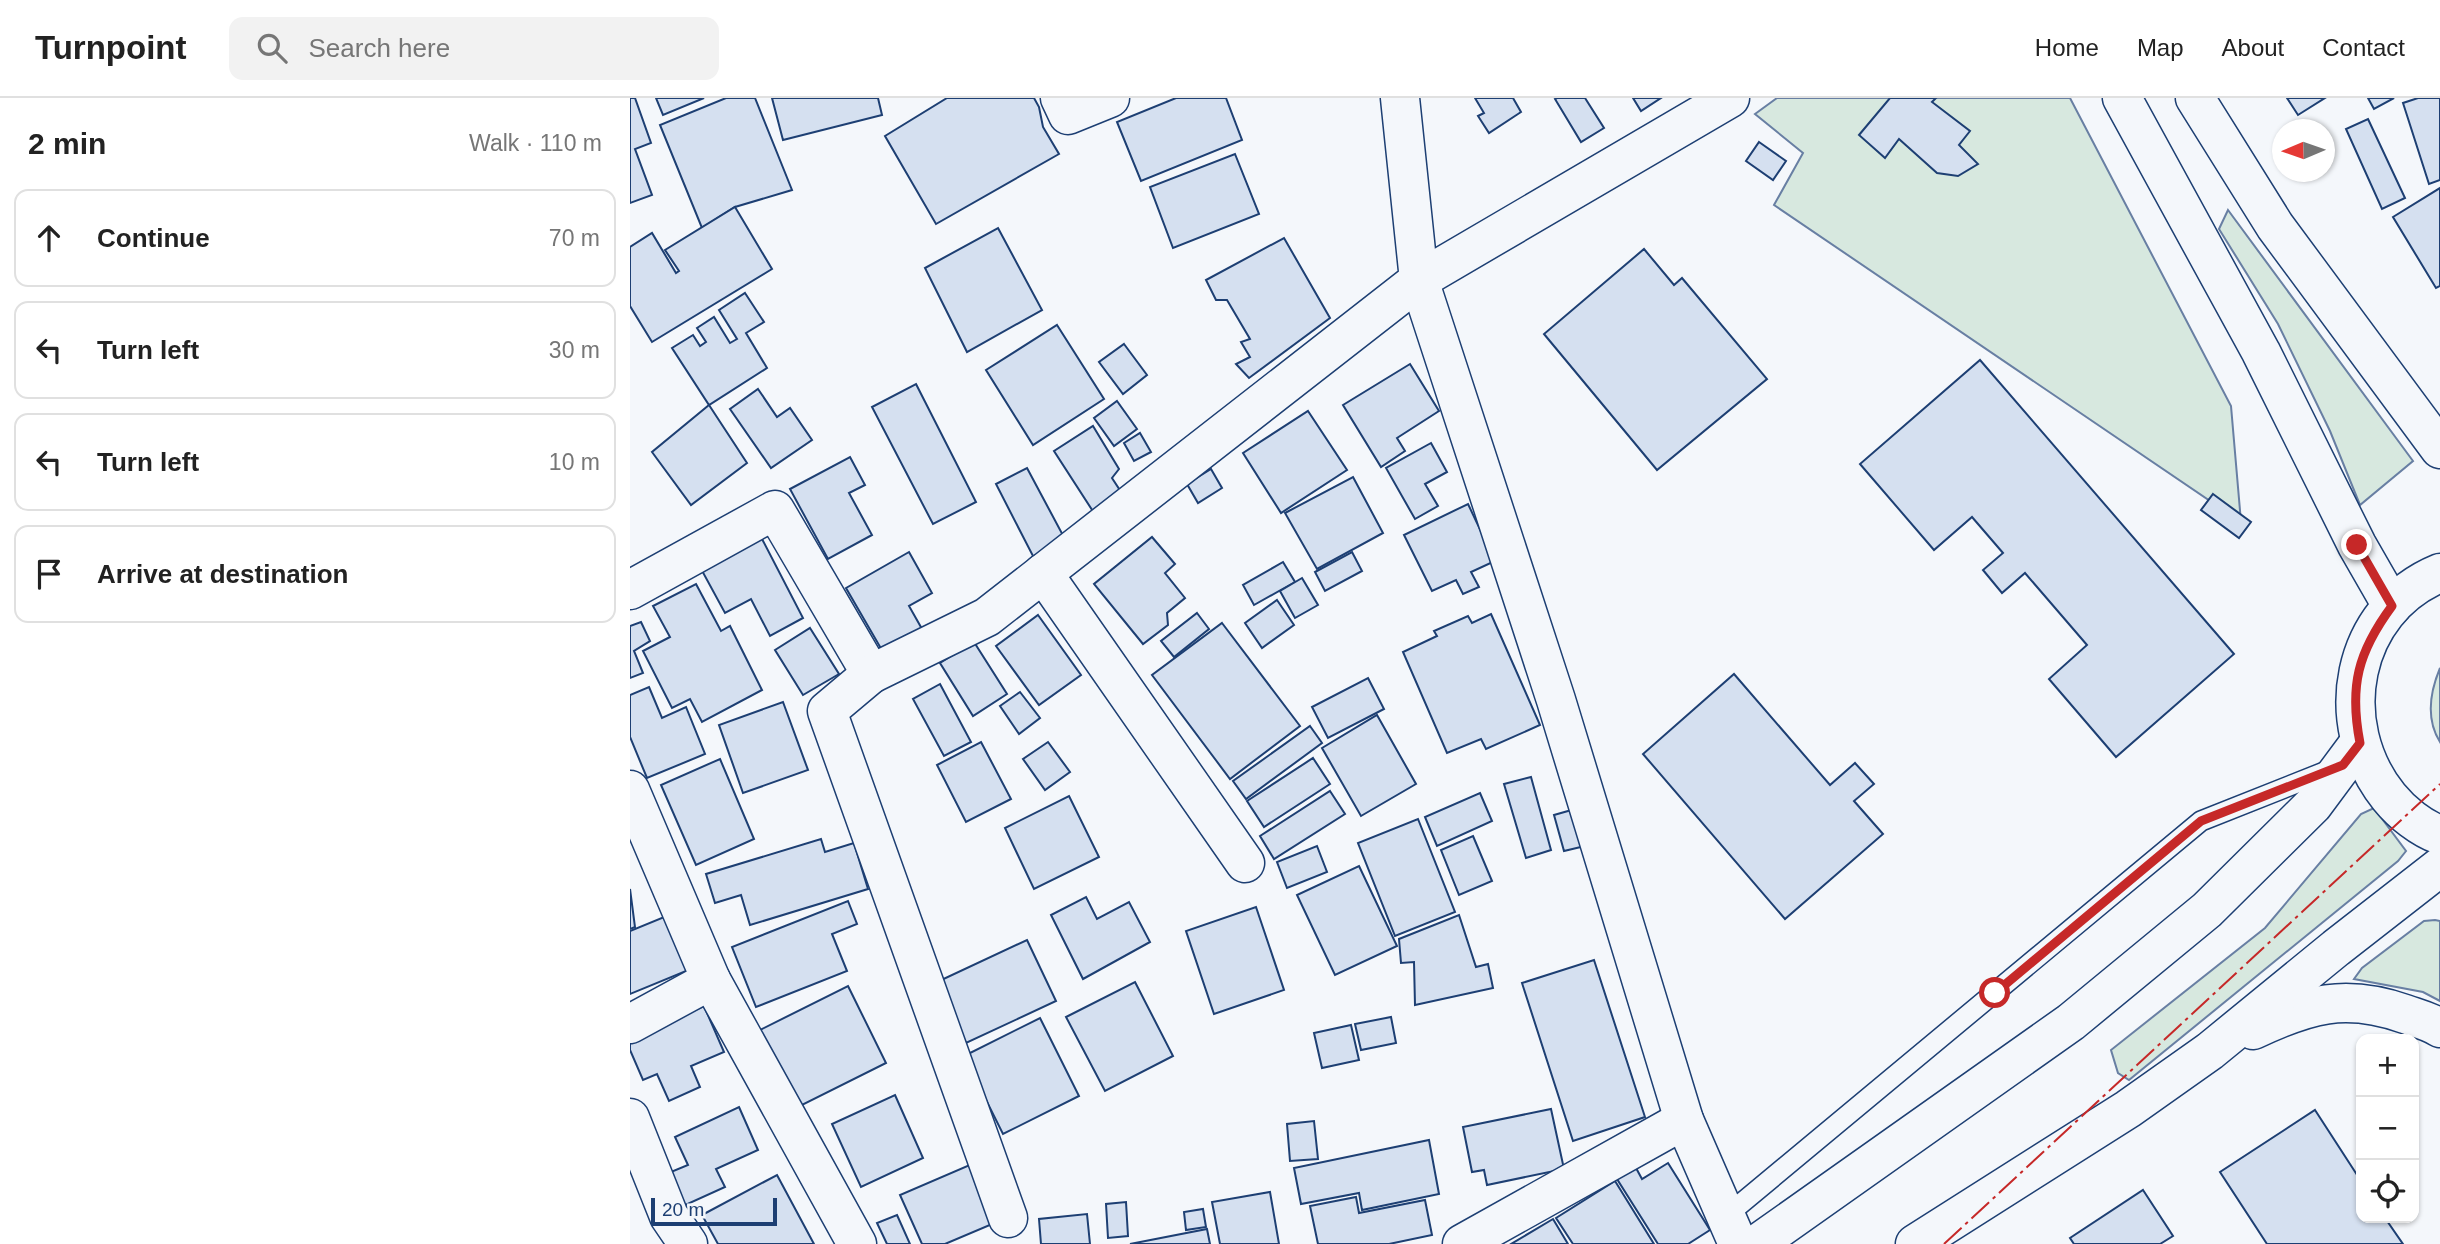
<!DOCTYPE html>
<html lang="en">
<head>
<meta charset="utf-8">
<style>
  body { margin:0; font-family:Helvetica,sans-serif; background:#f2f2f2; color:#222 }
  .controls { position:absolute; right:21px; bottom:21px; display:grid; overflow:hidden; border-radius:14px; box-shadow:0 2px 5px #0004 }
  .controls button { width:63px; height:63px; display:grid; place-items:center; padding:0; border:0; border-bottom:2px solid #e0e0e0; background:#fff; color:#222; font:35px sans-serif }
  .compass { position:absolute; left:1642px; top:21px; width:63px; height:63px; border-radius:50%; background:#fff; box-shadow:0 2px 5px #0004; rotate:268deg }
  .scale { position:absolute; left:21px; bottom:18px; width:126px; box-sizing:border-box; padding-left:7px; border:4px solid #1d3f73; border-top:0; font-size:19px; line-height:24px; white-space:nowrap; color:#1d3f73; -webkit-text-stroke:5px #f4f7fb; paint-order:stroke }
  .stop { position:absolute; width:21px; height:21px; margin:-16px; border:5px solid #c62828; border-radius:50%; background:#fff }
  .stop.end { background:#c62828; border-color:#fff; box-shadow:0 2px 7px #0008 }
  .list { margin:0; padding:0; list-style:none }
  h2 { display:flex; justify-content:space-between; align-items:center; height:91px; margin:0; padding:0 28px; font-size:30px }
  h2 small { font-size:23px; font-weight:400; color:#767676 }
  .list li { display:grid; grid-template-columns:46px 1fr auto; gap:21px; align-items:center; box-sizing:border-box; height:98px; margin:0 14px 14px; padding:0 14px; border:2px solid #e0e0e0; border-radius:14px }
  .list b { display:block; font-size:26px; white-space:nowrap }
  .list em { font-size:23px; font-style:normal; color:#767676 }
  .icon { flex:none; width:38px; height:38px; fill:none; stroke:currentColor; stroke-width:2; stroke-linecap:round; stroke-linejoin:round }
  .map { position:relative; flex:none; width:1810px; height:1146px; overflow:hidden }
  header { display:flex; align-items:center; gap:42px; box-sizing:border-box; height:98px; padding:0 35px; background:#fff; border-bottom:2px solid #e0e0e0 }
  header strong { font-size:33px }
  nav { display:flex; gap:38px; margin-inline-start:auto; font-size:24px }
  .search { width:490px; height:63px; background:#f2f2f2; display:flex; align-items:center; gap:18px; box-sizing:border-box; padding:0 24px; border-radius:14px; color:#767676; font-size:26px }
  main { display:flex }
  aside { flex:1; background:#fff }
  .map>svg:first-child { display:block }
</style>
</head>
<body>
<header>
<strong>Turnpoint</strong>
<div class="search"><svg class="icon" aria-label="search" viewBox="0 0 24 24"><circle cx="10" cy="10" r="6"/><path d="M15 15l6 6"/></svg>Search here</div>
<nav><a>Home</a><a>Map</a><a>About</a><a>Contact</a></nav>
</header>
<main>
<aside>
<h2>2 min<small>Walk · 110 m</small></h2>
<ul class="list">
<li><svg class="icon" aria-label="ahead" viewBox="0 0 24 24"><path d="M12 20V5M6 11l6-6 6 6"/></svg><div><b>Continue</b></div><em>70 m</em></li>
<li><svg class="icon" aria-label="left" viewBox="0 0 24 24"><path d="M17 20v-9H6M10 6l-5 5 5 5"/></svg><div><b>Turn left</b></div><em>30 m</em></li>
<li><svg class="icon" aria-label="left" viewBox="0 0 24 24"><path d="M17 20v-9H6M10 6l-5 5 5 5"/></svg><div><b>Turn left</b></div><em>10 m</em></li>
<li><svg class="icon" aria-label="arrive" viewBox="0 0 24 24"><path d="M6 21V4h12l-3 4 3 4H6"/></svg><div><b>Arrive at destination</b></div></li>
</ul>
</aside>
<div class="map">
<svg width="1810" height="1146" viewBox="0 0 1810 1146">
  <rect width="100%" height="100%" fill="#f4f7fb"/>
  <g fill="#d7e8df" stroke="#687fa3" stroke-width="2">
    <path d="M1147 0H1440L1601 308 1611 424 1144 107 1173 55 1125 16Z"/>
    <path d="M1598 112 1783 363 1730 407 1700 333 1648 226 1589 131Z"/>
    <path d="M1810 570V644C1795 620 1800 594 1810 570Z"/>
    <path d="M1744 710 1776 753 1768 763 1499 982 1488 975 1481 952 1635 830 1731 716Z"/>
    <path d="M1805 822 1810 823V903L1793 894 1724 881 1732 870 1794 823Z"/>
  </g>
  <g fill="#d5e0f0" stroke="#1d3f73" stroke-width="2">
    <path d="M0 0H5L21 45 5 51 22 97 0 105Z"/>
    <path d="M26 0H74L33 17Z"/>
    <path d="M96 0H125L162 92 105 109 72 130 30 27Z"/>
    <path d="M142 0H248L252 17 153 42Z"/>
    <path d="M317 0H404L409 9 413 29 429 56 306 126 255 38Z"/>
    <path d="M546 0H596L612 42 511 83 487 24Z"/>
    <path d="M845 0H883L891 14 859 35 848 18 854 15Z"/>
    <path d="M927 0H955L974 30 951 44 925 1Z"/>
    <path d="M1003 0H1031L1011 13Z"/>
    <path d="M1260 0H1306L1302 4 1340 33 1329 47 1348 66 1328 78 1307 75 1269 41 1255 60 1229 37Z"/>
    <path d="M1657 0H1695L1668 17Z"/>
    <path d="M1738 0H1764L1744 11Z"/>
    <path d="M1788 0H1810V82L1799 86 1773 5Z"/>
    <path d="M1738 21 1775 100 1752 111 1716 31Z"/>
    <path d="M1129 44 1156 63 1143 82 1116 63Z"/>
    <path d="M605 56 629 116 543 150 520 89Z"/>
    <path d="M1810 90V188L1806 190 1763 119Z"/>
    <path d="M105 109 142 171 22 244 0 208V149L22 135 46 175 49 173 35 152Z"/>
    <path d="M368 130 412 212 337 254 295 170Z"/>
    <path d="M654 140 700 220 619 280 606 266 620 259 611 244 620 241 597 202H586L576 182Z"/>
    <path d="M1014 151 1044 187 1052 180 1137 281 1027 372 914 236Z"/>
    <path d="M115 195 134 224 116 235 137 270 79 307 42 250 63 237 70 248 76 244 67 230 84 219 100 245 107 241 89 212Z"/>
    <path d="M427 227 474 301 403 347 356 272Z"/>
    <path d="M494 246 517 277 493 296 469 264Z"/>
    <path d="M1350 262 1604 556 1486 659 1419 581 1457 547 1395 475 1372 495 1353 472 1373 455 1342 419 1304 452 1230 366Z"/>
    <path d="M780 266 809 313 767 340 775 353 751 369 713 307Z"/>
    <path d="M286 286 346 404 303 426 242 309Z"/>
    <path d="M128 291 147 319 160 310 182 342 141 370 100 311Z"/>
    <path d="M487 303 507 331 484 348 464 320Z"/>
    <path d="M79 307 117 365 61 407 22 354Z"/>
    <path d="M678 313 717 372 651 415 613 355Z"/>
    <path d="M463 328 489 371 482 380 495 400 466 418 424 353Z"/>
    <path d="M510 335 521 354 504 363 494 345Z"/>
    <path d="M801 345 817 374 795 386 808 408 785 421 756 370Z"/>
    <path d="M220 359 235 387 219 395 242 437 198 461 160 391Z"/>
    <path d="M397 370 436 443 404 460 366 386Z"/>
    <path d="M581 371 592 390 568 405 557 386Z"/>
    <path d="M723 379 753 435 687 471 655 415Z"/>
    <path d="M1583 396 1621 424 1609 440 1571 412Z"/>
    <path d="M838 406 865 463 841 474 849 489 833 496 826 482 802 493 774 437Z"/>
    <path d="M130 437 173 520 140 538 121 501 95 515 70 469Z"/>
    <path d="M522 439 545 466 535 475 555 500 537 515 538 527 513 546 464 486Z"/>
    <path d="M279 454 302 495 279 508 292 531 253 554 216 490Z"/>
    <path d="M722 454 732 473 695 493 685 474Z"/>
    <path d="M653 464 665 484 624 507 613 487Z"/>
    <path d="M672 480 688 507 665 520 650 493Z"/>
    <path d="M66 486 91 533 100 528 132 592 72 624 60 601 42 610 13 553 40 539 23 508Z"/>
    <path d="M647 502 664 527 632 550 615 525Z"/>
    <path d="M567 515 579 531 544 559 531 543Z"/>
    <path d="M861 516 910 627 856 651 851 641 817 655 773 554 807 538 804 533 838 518 842 525Z"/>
    <path d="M408 517 451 577 409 607 366 548Z"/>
    <path d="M11 524 20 543 4 553 13 575 0 580V528Z"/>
    <path d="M592 525 670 628 600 681 522 577Z"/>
    <path d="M180 530 209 576 173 597 145 552Z"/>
    <path d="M344 544 377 596 343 618 310 565Z"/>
    <path d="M1104 576 1200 687 1225 665 1244 686 1224 703 1253 736 1155 821 1013 656Z"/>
    <path d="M738 580 754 611 698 640 682 609Z"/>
    <path d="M310 586 341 644 314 658 283 601Z"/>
    <path d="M19 589 32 620 56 609 75 656 17 680 0 639V597Z"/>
    <path d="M390 594 410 620 389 636 370 608Z"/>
    <path d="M153 604 178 672 113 695 89 627Z"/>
    <path d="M747 617 786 686 731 718 692 650Z"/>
    <path d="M680 628 692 645 616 701 603 683Z"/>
    <path d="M351 644 381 701 336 724 307 667Z"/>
    <path d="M418 644 440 674 415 692 393 661Z"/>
    <path d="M683 660 700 686 634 729 617 703Z"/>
    <path d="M90 661 124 741 66 767 31 687Z"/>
    <path d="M901 679 921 752 896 760 874 686Z"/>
    <path d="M700 693 715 716 644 761 630 738Z"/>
    <path d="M850 695 862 723 807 748 795 719Z"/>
    <path d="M439 698 469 759 404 791 375 730Z"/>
    <path d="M945 711 955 748 934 753 924 717Z"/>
    <path d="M788 721 825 814 765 838 728 745Z"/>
    <path d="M843 738 862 783 829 797 811 752Z"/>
    <path d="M191 741 195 754 224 745 238 791 120 827 111 797 85 805 76 776Z"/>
    <path d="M687 748 697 774 657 790 647 764Z"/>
    <path d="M729 768 767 848 705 877 667 797Z"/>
    <path d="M0 791 5 829 0 831Z"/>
    <path d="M456 799 467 821 499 804 520 844 453 881 421 817Z"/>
    <path d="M218 803 227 826 202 836 217 873 126 909 102 849Z"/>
    <path d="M626 809 654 892 584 916 556 833Z"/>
    <path d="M39 817 61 871 0 896V833Z"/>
    <path d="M829 817 846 869 858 866 863 890 785 907 784 864 771 865 769 841Z"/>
    <path d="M397 842 426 903 336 945 307 884Z"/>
    <path d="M964 862 1015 1019 943 1043 892 885Z"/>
    <path d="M505 884 543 958 475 993 436 919Z"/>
    <path d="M218 888 256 965 168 1009 130 932Z"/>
    <path d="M74 908 94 954 61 968 70 989 39 1003 27 976 13 982 0 952V941Z"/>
    <path d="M761 919 766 945 731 952 725 926Z"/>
    <path d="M410 920 449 998 373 1036 334 958Z"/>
    <path d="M721 927 729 962 692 970 684 935Z"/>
    <path d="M265 997 293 1060 231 1089 202 1026Z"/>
    <path d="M109 1009 128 1052 86 1071 95 1089 51 1109 36 1076 58 1067 45 1039Z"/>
    <path d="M921 1011 934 1071 857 1087 854 1072 842 1074 833 1029Z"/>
    <path d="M1685 1012 1731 1083V1120H1755L1773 1146H1637L1590 1074Z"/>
    <path d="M684 1023 688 1061 660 1063 657 1026Z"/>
    <path d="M799 1042 809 1096 732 1112 729 1095 671 1106 664 1070Z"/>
    <path d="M1038 1065 1080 1132 1058 1146H1028L987 1081 1006 1070 1012 1081Z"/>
    <path d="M342 1066 367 1124 315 1146H292L270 1097Z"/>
    <path d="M147 1077 184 1146H88L72 1117Z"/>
    <path d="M985 1083 1024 1146H943L926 1120Z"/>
    <path d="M1513 1092 1543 1138 1530 1146H1444L1440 1140Z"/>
    <path d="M640 1094 649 1146H590L582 1104Z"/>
    <path d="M726 1099 729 1115 795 1102 802 1137 759 1146H688L680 1108Z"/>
    <path d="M496 1104 498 1138 478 1140 476 1106Z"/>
    <path d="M573 1111 576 1129 556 1132 554 1114Z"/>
    <path d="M457 1116 460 1146H411L409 1121Z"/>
    <path d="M267 1117 280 1146H257L247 1125Z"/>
    <path d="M923 1121 938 1146H881Z"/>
    <path d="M577 1131 580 1146H500Z"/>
  </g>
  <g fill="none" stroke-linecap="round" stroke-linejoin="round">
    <defs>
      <path id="service" d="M1096 1118 1571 723 1702 671"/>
      <g id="minor">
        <path d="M430 0 438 17 480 0"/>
        <path d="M1100 0 789 182 926 602 1054 1022 1108 1146"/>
        <path d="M413 475 615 765"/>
        <path d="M0 492 145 412 241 576 357 519 789 182 770 0"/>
        <path d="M241 576 197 613 378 1120"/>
        <path d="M0 692 81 882 0 926"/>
        <path d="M81 882 227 1146"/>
        <path d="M0 1020 39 1118 58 1146"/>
        <path d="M832 1146 1054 1022"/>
      </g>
      <g id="secondary">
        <path d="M1492 0 1631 254 1727 447 1762 508"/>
        <path d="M1565 0 1645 128 1810 351"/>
        <path d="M1810 475C1720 512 1700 626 1759 699 1772 715 1791 730 1810 737"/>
        <path d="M1623 932C1678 906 1715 895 1775 916 1786 920 1799 923 1810 930"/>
        <path d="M1127 1146 1441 924 1577 812 1683 707 1729 645"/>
        <path d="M1285 1146 1498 1011 1580 953 1706 850 1810 769"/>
      </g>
    </defs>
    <use href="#service" stroke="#1d3f73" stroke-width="22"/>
    <use href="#minor" stroke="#1d3f73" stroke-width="41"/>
    <use href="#secondary" stroke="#1d3f73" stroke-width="41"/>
    <use href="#service" stroke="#f4f7fb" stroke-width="19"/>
    <use href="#minor" stroke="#f4f7fb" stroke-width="38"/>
    <use href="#secondary" stroke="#f4f7fb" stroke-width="38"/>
    <path stroke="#c62828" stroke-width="2" stroke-dasharray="24 5 3.5 5" stroke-linecap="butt" d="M1314 1146 1810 686"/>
  </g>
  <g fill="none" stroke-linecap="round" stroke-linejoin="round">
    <path stroke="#c62828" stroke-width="9" d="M1365 895 1571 723 1713 667 1730 645C1719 588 1728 554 1762 508L1727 447"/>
  </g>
</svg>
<div class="controls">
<button>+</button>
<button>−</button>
<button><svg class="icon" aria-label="locate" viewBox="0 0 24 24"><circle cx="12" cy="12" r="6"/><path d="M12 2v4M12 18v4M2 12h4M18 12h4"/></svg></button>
</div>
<svg class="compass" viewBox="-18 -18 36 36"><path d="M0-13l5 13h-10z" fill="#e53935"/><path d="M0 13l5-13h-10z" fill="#767676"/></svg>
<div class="scale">20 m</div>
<div class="stop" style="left:1365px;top:895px"></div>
<div class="stop end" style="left:1727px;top:447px"></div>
</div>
</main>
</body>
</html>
